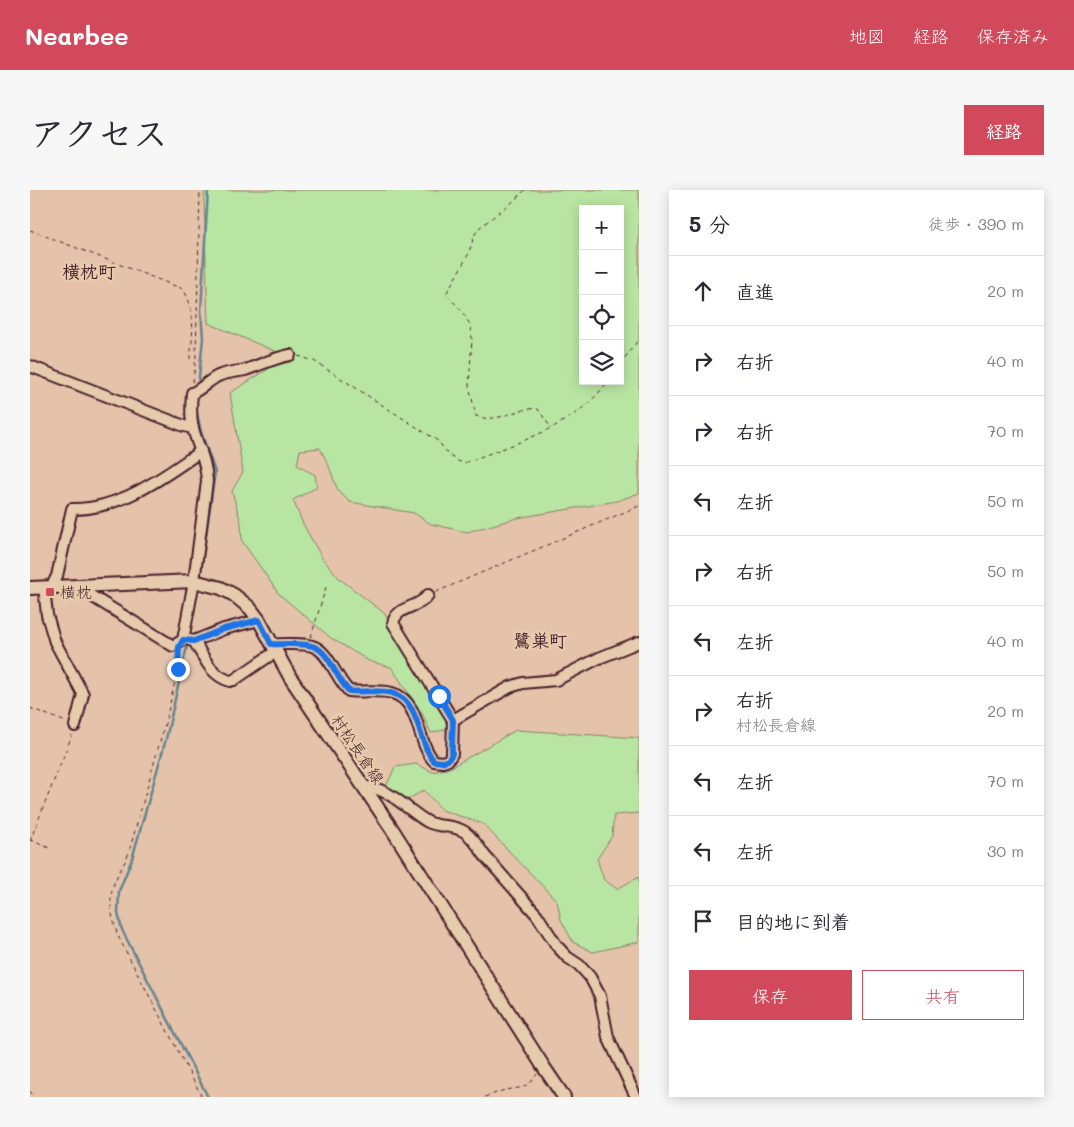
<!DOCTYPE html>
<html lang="ja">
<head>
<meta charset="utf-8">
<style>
  body { margin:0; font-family:Mali,"Klee One",sans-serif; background:#f7f7f7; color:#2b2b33 }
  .controls { position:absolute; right:15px; top:15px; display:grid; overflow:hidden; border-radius:0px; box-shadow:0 2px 12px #0003 }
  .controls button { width:45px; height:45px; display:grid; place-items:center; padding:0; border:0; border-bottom:1px solid #e1e1e2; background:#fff; color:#2b2b33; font:25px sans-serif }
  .stop { position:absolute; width:15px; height:15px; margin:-11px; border:4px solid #1a73e8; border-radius:50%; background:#fff }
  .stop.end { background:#1a73e8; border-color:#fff; box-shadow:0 1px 5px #0008 }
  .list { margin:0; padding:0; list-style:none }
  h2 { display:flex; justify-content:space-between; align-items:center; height:65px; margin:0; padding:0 20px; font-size:21px }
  h2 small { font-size:16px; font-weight:400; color:#7c7c81 }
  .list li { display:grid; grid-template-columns:32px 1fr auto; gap:15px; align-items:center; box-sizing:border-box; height:70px; padding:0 20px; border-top:1px solid #e1e1e2 }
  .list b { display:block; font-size:19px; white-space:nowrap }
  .list p { margin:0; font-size:16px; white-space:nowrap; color:#7c7c81 }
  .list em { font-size:16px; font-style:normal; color:#7c7c81 }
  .actions { display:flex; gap:10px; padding:15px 20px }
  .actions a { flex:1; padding:11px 0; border:1px solid #d1495b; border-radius:0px; text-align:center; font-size:18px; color:#d1495b }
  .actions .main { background:#d1495b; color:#fff }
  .icon { flex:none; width:28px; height:28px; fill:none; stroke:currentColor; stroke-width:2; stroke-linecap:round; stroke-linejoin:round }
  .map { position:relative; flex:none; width:609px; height:907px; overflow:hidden; border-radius:0px }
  header { display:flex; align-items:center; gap:30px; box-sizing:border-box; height:70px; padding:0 25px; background:#d1495b; color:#fff }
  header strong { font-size:24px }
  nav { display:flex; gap:28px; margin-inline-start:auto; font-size:18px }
  .intro { display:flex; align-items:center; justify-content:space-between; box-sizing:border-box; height:120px; padding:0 30px }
  h1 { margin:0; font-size:35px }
  .button { padding:12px 22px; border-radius:0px; background:#d1495b; color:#fff; font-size:18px; font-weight:700 }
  main { display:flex; gap:30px; padding:0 30px }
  aside { flex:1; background:#fff; border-radius:0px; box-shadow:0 2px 12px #0003 }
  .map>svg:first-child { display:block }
</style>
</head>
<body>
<header>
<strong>Nearbee</strong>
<nav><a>地図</a><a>経路</a><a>保存済み</a></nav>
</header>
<div class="intro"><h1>アクセス</h1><a class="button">経路</a></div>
<main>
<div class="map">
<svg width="609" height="907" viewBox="0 0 609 907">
  <rect width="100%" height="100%" fill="#e4c3aa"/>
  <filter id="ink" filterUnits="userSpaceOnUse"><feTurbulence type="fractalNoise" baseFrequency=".02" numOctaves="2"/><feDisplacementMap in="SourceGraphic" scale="10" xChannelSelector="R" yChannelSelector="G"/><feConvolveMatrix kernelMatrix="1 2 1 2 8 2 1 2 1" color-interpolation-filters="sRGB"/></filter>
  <g filter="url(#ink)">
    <g fill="#b9e5a3" stroke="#828267" fill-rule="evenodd">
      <path d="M175 0H609V303L587 311 487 328 437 342 401 334 384 323 320 312 308 301 299 276 290 258 270 260 267 275 285 285 287 297 263 310 273 334 292 368 310 389 354 423 414 521 417 539 401 543 392 523 361 477 339 471 301 448 249 404 212 351 211 333 202 301 213 282 200 203 240 178 247 162 178 133 174 9ZM553 19H590V191H553Z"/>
      <path d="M486 540 609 548V623L584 625 582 646 567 669 574 690 587 699 609 687V752L563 762 543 752 531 730 527 711 453 634 412 620 394 600 377 610 356 597 365 577 386 574 403 582 420 578Z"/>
    </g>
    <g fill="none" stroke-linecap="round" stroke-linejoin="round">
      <g stroke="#65848e" stroke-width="2.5">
        <path d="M168 197 173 148 171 121 178 0"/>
        <path d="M167 204 166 218 171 242 185 282 170 388"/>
        <path d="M159 447 168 395"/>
        <path d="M158 452 136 549 102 669 89 701 88 723 92 740 178 907"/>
      </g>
      <defs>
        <g id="minor">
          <path d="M0 176 154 236 163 238"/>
          <path d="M22 396 27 386 42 319C89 320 134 287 171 261"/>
          <path d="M45 396 143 456 153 450 164 391 177 291C176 269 168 258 163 238 160 226 161 214 162 203 172 199 178 191 188 186 197 182 206 182 215 180 230 175 244 168 260 165"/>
          <path d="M14 397 17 425 25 452 53 504 45 536"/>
          <path d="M159 450 164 451 194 439 229 430"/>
          <path d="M164 451C174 467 180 485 200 491L204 490 245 462"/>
          <path d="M241 454C255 455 273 452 285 457 299 463 307 490 319 501 333 503 349 499 362 503 391 511 386 552 404 571L413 572 418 570 422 564 423 530 363 433C367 415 389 419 398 405"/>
          <path d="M423 530 480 497 493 493 526 490 569 468 609 452"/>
          <path d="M335 597C359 597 378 621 398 632 410 638 423 634 435 642 443 648 449 657 455 666L507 725 527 756 537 767 549 775 560 787 570 806 578 847 606 907"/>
        </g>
        <path id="major" d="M0 398 164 391 191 398 204 405 220 418 229 430 260 487 362 639 513 876 534 907"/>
      </defs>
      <use href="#minor" stroke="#4a1f2b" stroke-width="14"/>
      <use href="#major" stroke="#4a1f2b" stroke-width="16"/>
      <g stroke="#4a1f2b" stroke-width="1" stroke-dasharray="4 4" stroke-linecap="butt">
        <path d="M495 0 485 10 449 38 445 44 438 65 416 104 431 120 441 136 442 149 439 196 446 226C467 235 487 216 508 219L521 238"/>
        <path d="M0 40 153 99C166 119 163 146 160 169"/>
        <path d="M268 166 284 171 408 251C415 260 422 271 434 273 485 253 545 238 578 191"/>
        <path d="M590 174 609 149"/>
        <path d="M163 192 166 165 170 0"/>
        <path d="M406 402 609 316"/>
        <path d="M281 447 296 397"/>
        <path d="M149 462 148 479 136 530 99 662C96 672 89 681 85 691 77 710 82 727 88 746L172 907"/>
        <path d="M0 518 36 532"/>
        <path d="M0 650 22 659"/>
        <path d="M0 651 42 545"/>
        <path d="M0 901 4 907"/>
        <path d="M455 907C462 905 468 902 475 900 492 897 496 900 507 884"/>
      </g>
      <use href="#minor" stroke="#e6cbad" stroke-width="10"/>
      <use href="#major" stroke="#e6cbad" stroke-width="12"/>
    </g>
  </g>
  <g fill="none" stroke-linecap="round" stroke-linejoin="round" filter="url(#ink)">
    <path stroke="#1a73e8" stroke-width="6" d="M148 479 149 457 153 450 164 451 194 439 229 430 241 454C255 455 273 452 285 457 299 462 307 490 319 501 333 503 349 499 362 503 391 511 387 552 404 571L413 572 418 570 422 564V558L423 530 409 506"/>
  </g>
  <rect fill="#d1495b" stroke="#e6cbad" stroke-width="2" x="15" y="397" width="10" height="10" rx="2.5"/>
  <g text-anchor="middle" stroke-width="5" stroke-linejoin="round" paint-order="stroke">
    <g font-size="16" fill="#4a1f2b" stroke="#e6cbad" text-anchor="start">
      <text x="30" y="408">横枕</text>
    </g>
    <g font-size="16" fill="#4a1f2b" stroke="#e6cbad">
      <text transform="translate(328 559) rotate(56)" y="6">村松長倉線</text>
    </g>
    <g font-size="18" font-weight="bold" fill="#4a1f2b" stroke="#e6cbad">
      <text x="59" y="88">横枕町</text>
      <text x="510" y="457">鷺巣町</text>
    </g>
  </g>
</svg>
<div class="controls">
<button>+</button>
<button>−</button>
<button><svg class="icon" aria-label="locate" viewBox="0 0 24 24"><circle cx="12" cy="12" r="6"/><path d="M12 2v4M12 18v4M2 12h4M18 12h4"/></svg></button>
<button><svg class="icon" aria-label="layers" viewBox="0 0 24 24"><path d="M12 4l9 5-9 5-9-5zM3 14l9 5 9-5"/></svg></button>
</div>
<div class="stop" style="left:409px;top:506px"></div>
<div class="stop end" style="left:148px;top:479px"></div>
</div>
<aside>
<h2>5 分<small>徒歩 · 390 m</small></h2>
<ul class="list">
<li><svg class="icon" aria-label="ahead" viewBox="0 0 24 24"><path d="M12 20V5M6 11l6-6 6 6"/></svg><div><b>直進</b></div><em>20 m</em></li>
<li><svg class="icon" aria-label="right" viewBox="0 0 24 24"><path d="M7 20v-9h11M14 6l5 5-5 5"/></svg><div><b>右折</b></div><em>40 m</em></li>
<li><svg class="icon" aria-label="right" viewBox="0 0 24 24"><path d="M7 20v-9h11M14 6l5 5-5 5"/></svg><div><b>右折</b></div><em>70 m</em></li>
<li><svg class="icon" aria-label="left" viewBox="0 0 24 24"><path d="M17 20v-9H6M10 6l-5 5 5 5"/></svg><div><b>左折</b></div><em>50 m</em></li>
<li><svg class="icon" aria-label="right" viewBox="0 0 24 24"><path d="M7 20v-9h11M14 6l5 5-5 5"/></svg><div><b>右折</b></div><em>50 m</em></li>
<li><svg class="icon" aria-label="left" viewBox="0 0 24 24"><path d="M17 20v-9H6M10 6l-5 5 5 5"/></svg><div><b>左折</b></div><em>40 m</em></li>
<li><svg class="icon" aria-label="right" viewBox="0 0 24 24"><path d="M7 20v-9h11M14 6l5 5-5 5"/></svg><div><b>右折</b><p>村松長倉線</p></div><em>20 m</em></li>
<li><svg class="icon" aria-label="left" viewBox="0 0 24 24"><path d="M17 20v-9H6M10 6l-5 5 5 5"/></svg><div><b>左折</b></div><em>70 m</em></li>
<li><svg class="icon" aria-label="left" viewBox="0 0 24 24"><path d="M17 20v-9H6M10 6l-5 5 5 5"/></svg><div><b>左折</b></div><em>30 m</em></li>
<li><svg class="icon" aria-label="arrive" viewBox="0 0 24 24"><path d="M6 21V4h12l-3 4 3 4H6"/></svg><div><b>目的地に到着</b></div></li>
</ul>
<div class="actions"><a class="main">保存</a><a>共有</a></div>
</aside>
</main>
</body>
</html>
